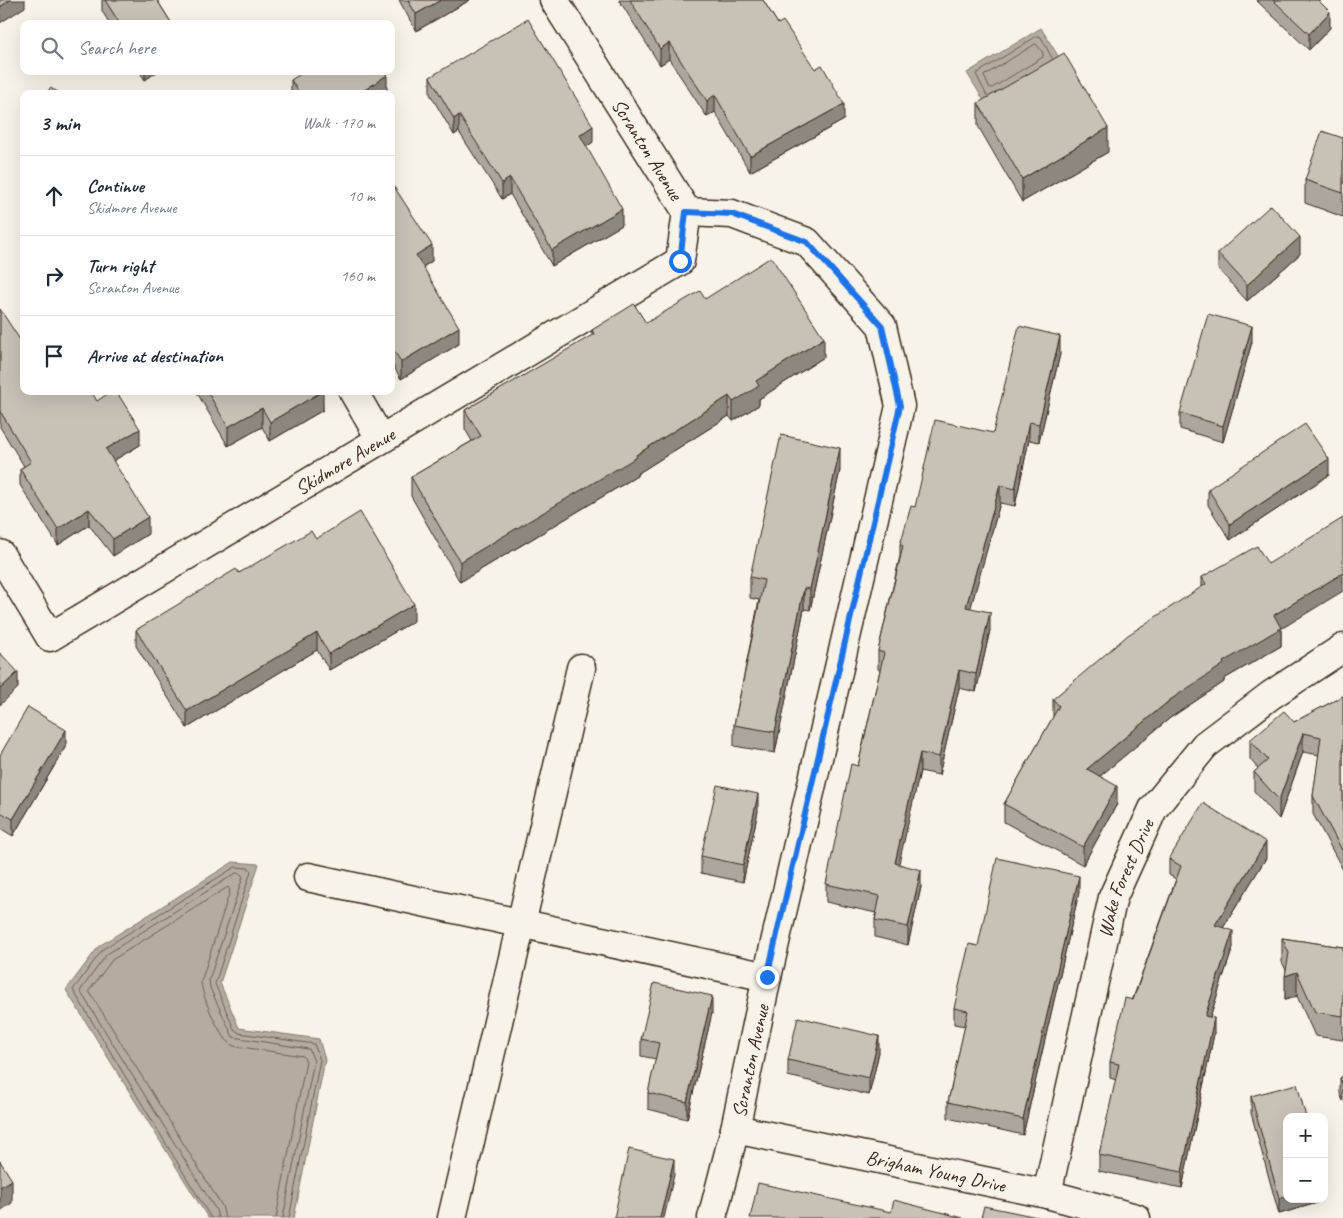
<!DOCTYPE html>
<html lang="en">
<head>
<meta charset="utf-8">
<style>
  body { margin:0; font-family:Caveat,sans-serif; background:#f2f2f3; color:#1f2937 }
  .controls { position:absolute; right:15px; bottom:15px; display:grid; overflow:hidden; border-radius:10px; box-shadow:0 5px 20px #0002 }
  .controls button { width:45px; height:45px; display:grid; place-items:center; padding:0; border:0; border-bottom:1px solid #e0e1e3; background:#fff; color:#1f2937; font:25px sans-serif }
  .stop { position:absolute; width:15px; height:15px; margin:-11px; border:4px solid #1a73e8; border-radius:50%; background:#fff }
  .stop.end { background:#1a73e8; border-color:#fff; box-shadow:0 1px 5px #0008 }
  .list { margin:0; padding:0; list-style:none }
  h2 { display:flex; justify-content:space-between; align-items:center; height:65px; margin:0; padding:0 20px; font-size:21px }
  h2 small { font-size:16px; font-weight:400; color:#747a83 }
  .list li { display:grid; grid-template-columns:32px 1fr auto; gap:15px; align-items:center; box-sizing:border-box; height:80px; padding:0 20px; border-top:1px solid #e0e1e3 }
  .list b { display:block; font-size:19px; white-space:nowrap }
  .list p { margin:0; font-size:16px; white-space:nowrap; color:#747a83 }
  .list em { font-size:16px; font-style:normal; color:#747a83 }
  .icon { flex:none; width:28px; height:28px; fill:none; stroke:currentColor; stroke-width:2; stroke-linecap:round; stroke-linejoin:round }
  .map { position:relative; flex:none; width:1343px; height:1218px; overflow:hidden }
  .search { position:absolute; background:#fff; box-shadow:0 5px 20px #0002; left:20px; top:20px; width:375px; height:55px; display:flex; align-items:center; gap:12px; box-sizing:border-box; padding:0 18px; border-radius:10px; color:#747a83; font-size:19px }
  .panel { position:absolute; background:#fff; box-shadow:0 5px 20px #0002; left:20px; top:90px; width:375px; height:305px; border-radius:10px }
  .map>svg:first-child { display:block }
</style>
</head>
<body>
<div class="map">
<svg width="1343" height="1218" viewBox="0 0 1343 1218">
  <rect width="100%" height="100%" fill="#f7f3e8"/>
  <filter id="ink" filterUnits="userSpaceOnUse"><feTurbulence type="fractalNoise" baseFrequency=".02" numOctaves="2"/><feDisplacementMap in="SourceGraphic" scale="10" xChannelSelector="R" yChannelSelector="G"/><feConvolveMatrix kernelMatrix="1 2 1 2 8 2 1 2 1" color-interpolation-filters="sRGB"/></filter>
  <g filter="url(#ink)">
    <g fill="#b4aca0" stroke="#84786c">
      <path d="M1041 28 1060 59 986 104 967 73Z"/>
      <path d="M233 862 259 864 220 983 239 1028 319 1039 325 1060 294 1218H208L66 990 99 946Z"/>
    </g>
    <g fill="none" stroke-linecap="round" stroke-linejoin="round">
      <g stroke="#6b5e52" stroke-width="1">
        <path d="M1036 44 1043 53V57L992 88 989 87 984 76Z"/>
        <path d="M987 96 976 74 1037 36 1041 37 1052 58"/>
        <path d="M211 1218 73 990 103 949 235 867 249 868 251 871 215 984 234 1029 239 1033 314 1044 320 1060 289 1218"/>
        <path d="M218 1218 216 1210 80 991 107 954 236 873 241 874 243 877 209 980 210 988 233 1037 309 1049 314 1061 283 1218"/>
        <path d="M225 1218 222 1206 89 991 112 960 228 887 230 891 201 982C202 997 221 1041 234 1046L303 1056 306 1061 276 1218"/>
      </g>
      <defs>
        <g id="street">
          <path id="s1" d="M554 0 687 212"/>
          <path d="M687 212 732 214 807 242 882 326 900 406 767 977 735 1129 712 1218"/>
          <path d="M353 391 380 438"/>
          <path id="s2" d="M0 554 50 637 680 261 687 212"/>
          <path d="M308 877 767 977"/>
          <path id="s3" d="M735 1129 1047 1194 1136 1218"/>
          <path id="s4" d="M1047 1194 1113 897 1153 809 1205 745 1271 695 1343 648"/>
          <path d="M452 1218 581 668"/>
        </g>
      </defs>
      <use href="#street" stroke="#3b2a1e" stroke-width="31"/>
      <use href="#street" stroke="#f7f3e8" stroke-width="28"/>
    </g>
    <g fill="#aca69d" stroke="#3b2a1e">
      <path d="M102 0H157L172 24H110L102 11Z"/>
      <path d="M399 0H470L416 31Z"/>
      <path d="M619 0H763L778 24 844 120 750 172 715 112 707 117 669 59 660 65Z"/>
      <path d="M1256 0H1318L1330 28 1309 50Z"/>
      <path d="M139 71H158L145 80Z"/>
      <path d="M430 77 593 142 586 147 622 225 552 266 510 194 502 199 459 132 454 135 430 94Z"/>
      <path d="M291 80 387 91 383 94H291Z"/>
      <path d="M978 103 1108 152 1022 202 978 126Z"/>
      <path d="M1343 138V217L1305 203V180Z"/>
      <path d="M391 182 432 261 423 267 459 344 401 379 391 362Z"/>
      <path d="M1218 253 1300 254 1247 301 1218 269Z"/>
      <path d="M705 299 824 357 759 399V405L733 421 729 416 637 474V476L460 582 411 496V477L472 441 465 429V410L592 336V330L646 323Z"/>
      <path d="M0 309 24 391 97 401 140 445 113 461 148 534 113 556 89 525 58 545 20 485V469L24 466 0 427Z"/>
      <path d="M1252 342 1223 442 1180 429V413Z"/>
      <path d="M1060 354 1039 442 1029 440 1015 506 1000 503 970 608 990 630 976 692 959 688 939 775 920 771 898 864 921 887 908 945 875 937V920L876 913 826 902V884L858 766 880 670 878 669V651L900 556V545L915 507 993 433Z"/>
      <path d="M196 391H322L323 410 270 441 262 427 228 446Z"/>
      <path d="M840 470 810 610 804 609 775 753 734 746V725L759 600 750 598V577Z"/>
      <path d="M1329 475 1230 540 1208 505V489Z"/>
      <path d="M316 539 414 621 329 670 317 650 187 728 136 646V630L239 573Z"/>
      <path d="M1202 577 1281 629V646L1224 679V682L1170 718 1100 776 1117 804 1083 865 1004 822V804L1053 717V699L1202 587Z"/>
      <path d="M1343 696V870L1313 814V796L1319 755 1303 752 1279 819 1254 791V772L1258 769 1250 759V740L1294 722Z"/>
      <path d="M66 746 13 836 0 828V755Z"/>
      <path d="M758 811 743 882 701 873V856Z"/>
      <path d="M1266 858 1223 928 1233 947 1210 1017 1214 1034 1182 1188 1099 1171V1155L1116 1080 1110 1078V1062L1176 879 1169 875V859Z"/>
      <path d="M1079 892 1023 1135 948 1118V1102L965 1026 954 1024V1008L978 946Z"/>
      <path d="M1282 938 1343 947V1040L1315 1036 1297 996 1285 1000 1286 970 1282 962Z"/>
      <path d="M712 1013 687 1119 648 1109V1093L656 1059 641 1056V1039Z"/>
      <path d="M879 1052 869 1095 788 1076V1060Z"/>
      <path d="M1343 1076V1101L1340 1094V1078Z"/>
      <path d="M1251 1096 1317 1203 1279 1214 1251 1113Z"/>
    </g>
    <g fill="#8c877f" stroke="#3b2a1e">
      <path d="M10 0H25V7L0 23V7Z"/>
      <path d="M441 0H470L416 31V14Z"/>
      <path d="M1330 12V28L1309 50V34Z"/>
      <path d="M669 43V59L660 65V49Z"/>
      <path d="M145 71H158L145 80Z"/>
      <path d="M387 75V91L383 94H359Z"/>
      <path d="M715 95V112L707 117V101Z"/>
      <path d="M844 104V120L750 172V156Z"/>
      <path d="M459 115V132L454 135V119Z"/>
      <path d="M593 126V142L580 151V135Z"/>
      <path d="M1108 128V152L1022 202V179Z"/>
      <path d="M510 178V194L502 199V183Z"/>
      <path d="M622 209V225L552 266V250Z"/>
      <path d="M1300 237V254L1247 301V285Z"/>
      <path d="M432 245V261L416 271V255Z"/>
      <path d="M1252 326V342L1223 442V426Z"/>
      <path d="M459 327V344L401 379V362Z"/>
      <path d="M1060 336V354L1039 442V424Z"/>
      <path d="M824 338V357L759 399V405L733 421V402L756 381Z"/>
      <path d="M323 391V410L270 441V422Z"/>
      <path d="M729 396V416L637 474V476L460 582V562L636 455Z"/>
      <path d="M262 408V427L228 446V427Z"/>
      <path d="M1029 422V440L1015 506V489Z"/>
      <path d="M140 429V445L106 465V449Z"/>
      <path d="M840 448V470L810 610V589Z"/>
      <path d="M1329 459V475L1230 540V524Z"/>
      <path d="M1000 485V503L966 625V607Z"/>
      <path d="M89 509V525L58 545V529Z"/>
      <path d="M148 517V534L113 556V539Z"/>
      <path d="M1343 573V591L1281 629V646L1224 679V682L1170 718 1087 787V769L1170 700 1223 662 1274 615Z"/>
      <path d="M804 588V609L775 753V732Z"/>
      <path d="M414 604V621L329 670V654Z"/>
      <path d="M990 612V630L976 692V674Z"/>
      <path d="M317 633V650L187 728V711Z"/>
      <path d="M959 670V688L939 775V757Z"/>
      <path d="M18 672V688L0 705V689Z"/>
      <path d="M66 730V746L13 836V819Z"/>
      <path d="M1303 733V752L1279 819V800Z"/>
      <path d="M920 753V771L895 881V863Z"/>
      <path d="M1117 786V804L1083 865V847Z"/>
      <path d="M758 794V811L743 882V865Z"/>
      <path d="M1266 842V858L1215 941V925Z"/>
      <path d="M921 870V887L908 945V927Z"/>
      <path d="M1079 876V892L1023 1135V1119Z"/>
      <path d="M1233 931V947L1205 1032V1016Z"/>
      <path d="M1297 972V996L1285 1000V976Z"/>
      <path d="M712 996V1013L687 1119V1102Z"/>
      <path d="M1214 1018V1034L1182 1188V1172Z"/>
      <path d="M879 1036V1052L869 1095V1078Z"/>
      <path d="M674 1159V1175L664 1218H660Z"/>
      <path d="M12 1180V1203L0 1211V1187Z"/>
      <path d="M1287 1196V1199H1318L1317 1203 1279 1214V1198Z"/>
    </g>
    <g fill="#c8c1b6" stroke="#3b2a1e">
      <path d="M0 0H10L0 7Z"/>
      <path d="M105 0H157L172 24H120Z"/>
      <path d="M408 0H441L416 14Z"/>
      <path d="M630 0H763L778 24 783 21 815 69 822 65 844 104 750 156 715 95 707 101 669 43 660 49Z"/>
      <path d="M1273 0H1318L1330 12 1309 34Z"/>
      <path d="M528 19 593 126 580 135 622 209 552 250 510 178 502 183 459 115 454 119 430 77Z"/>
      <path d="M1064 53 1108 128 1022 179 978 103Z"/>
      <path d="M305 71H384L387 75 359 94H300L291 80Z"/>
      <path d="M50 88 62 94H47Z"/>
      <path d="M1322 131 1343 138V193L1305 180Z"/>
      <path d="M391 182 432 245 416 255 459 327 401 362 391 346Z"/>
      <path d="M1271 205 1300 237 1247 285 1218 253Z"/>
      <path d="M771 257 824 338 756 381 759 386 733 402 729 396 636 455 637 457 460 562 411 477 481 436 465 410 594 334 592 330 634 304 646 323 700 291 705 299Z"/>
      <path d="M0 309 24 346V391H91L97 401 112 391H116L140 429 106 449 148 517 113 539 89 509 58 529 20 469 31 462 0 411Z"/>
      <path d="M1208 314 1252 326 1223 426 1180 413Z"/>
      <path d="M1019 326 1060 336 1039 424 1029 422 1015 489 1000 485 966 607 990 612 976 674 959 670 939 757 920 753 895 863 921 870 908 927 875 920 880 896 826 884 851 764 858 766 884 653 878 651 903 546 900 545 911 506 915 507 935 420 993 433Z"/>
      <path d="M207 391H323L270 422 262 408 228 427Z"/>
      <path d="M1305 424 1329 459 1230 524 1208 489Z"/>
      <path d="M781 435 840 448 810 589 804 588 775 732 734 725 764 580 750 577Z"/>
      <path d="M360 512 414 604 329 654 317 633 187 711 136 630 236 569 239 573 311 531 316 539Z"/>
      <path d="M1343 518V573L1274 615 1281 628 1223 662 1224 664 1170 700 1087 769 1117 786 1083 847 1004 804 1059 706 1053 699 1128 635 1206 584 1202 577 1257 546 1268 564Z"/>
      <path d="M0 653 18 672 0 689Z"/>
      <path d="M1343 696V852L1313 796 1321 737 1303 733 1279 800 1254 772 1268 760 1250 740 1284 711 1294 722Z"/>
      <path d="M28 707 66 730 13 819 0 812V755Z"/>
      <path d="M717 785 758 794 743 865 701 856Z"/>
      <path d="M1203 803 1266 842 1215 925 1233 931 1205 1016 1214 1018 1182 1172 1099 1155 1119 1064 1110 1062 1125 998 1133 1000 1181 866 1169 859Z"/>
      <path d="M997 858 1079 876 1023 1119 948 1102 968 1011 954 1008 969 944 978 946Z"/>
      <path d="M1282 938 1343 947V1016L1315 1012 1297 972 1285 976 1289 953Z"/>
      <path d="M654 983 712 996 687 1102 648 1093 659 1043 641 1039Z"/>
      <path d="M798 1017 879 1036 869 1078 788 1060Z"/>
      <path d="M1343 1076V1085L1340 1078Z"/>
      <path d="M1297 1084 1306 1117H1287V1196L1279 1198 1251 1096Z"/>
      <path d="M629 1149 674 1159 660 1218H614Z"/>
      <path d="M0 1161 12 1180 0 1187Z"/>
      <path d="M758 1183 891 1212 894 1200 963 1218H750Z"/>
      <path d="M984 1206 1042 1218H981Z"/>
    </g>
  </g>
  <g fill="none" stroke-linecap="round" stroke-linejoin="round" filter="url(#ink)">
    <path stroke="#1a73e8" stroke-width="6" d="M680 261 686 212 732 214 807 242 882 326 900 406 767 977"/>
  </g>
  <g text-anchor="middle" stroke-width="5" stroke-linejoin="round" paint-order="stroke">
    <g font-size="20" fill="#3b2a1e" stroke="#f7f3e8">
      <text dy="7" stroke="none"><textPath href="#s1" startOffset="176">Scranton Avenue</textPath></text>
      <text dy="7" stroke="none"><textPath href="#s2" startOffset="440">Skidmore Avenue</textPath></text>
      <text dy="7" stroke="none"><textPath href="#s4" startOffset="326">Wake Forest Drive</textPath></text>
      <text transform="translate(750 1061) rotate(-78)" y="7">Scranton Avenue</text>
      <text dy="7" stroke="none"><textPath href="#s3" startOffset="205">Brigham Young Drive</textPath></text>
    </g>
  </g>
</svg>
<div class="controls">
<button>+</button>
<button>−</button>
</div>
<div class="stop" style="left:680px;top:261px"></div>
<div class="stop end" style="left:767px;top:977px"></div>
<div class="search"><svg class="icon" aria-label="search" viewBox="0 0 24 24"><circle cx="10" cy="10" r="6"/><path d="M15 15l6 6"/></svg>Search here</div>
<section class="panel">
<h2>3 min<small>Walk · 170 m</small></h2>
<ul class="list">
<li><svg class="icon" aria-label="ahead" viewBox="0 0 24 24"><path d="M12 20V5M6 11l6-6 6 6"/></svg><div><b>Continue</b><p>Skidmore Avenue</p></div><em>10 m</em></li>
<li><svg class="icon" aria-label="right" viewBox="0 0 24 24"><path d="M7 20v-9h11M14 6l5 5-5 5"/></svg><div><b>Turn right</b><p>Scranton Avenue</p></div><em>160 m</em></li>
<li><svg class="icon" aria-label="arrive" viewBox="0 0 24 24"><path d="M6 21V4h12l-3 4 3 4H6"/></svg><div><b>Arrive at destination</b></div></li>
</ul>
</section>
</div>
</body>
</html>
